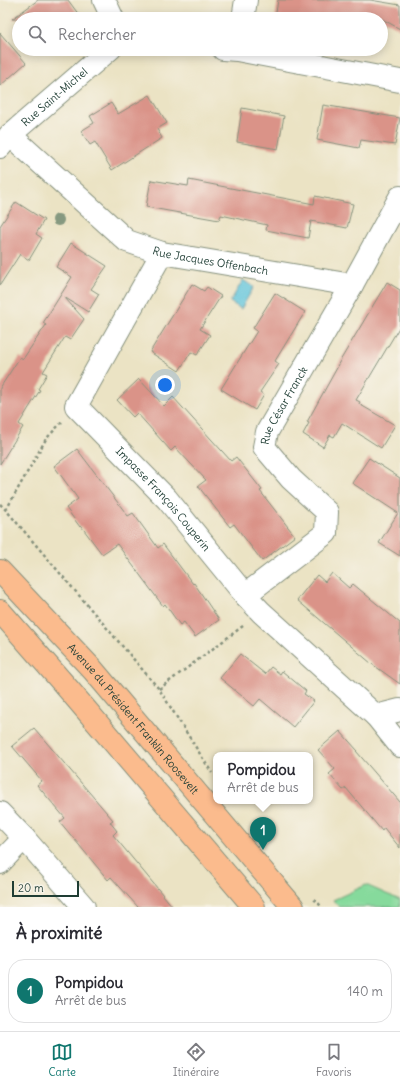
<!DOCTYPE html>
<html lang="fr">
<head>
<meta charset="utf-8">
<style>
  body { margin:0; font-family:Delius,sans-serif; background:#f7f7f7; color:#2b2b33 }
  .scale { position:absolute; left:12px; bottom:10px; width:67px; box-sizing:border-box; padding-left:4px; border:2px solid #1f3d34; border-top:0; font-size:11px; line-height:14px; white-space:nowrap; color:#1f3d34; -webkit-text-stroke:3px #f7f3e8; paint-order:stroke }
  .you { position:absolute; left:165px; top:385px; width:14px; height:14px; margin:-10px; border:3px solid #fff; border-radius:50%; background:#1a73e8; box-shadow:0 0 0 6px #1a73e833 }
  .badge { display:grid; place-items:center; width:26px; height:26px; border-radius:50%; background:#0f766e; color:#fff; font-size:13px; font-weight:700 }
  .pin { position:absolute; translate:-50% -33px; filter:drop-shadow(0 1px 2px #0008) }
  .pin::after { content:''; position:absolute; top:21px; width:14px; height:12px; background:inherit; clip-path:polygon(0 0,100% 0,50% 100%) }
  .popup { position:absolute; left:213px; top:752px; width:100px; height:52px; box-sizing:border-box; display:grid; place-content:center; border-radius:8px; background:#fff; filter:drop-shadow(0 1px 3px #0005); font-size:13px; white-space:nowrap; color:#7c7c81 }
  .popup b { font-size:15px; color:#2b2b33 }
  .popup::after { content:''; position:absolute; left:50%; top:100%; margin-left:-8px; border:8px solid transparent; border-top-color:#fff }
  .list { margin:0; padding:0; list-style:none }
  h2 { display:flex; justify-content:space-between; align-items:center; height:52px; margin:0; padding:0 16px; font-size:17px }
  h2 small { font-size:13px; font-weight:400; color:#7c7c81 }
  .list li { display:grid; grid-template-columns:26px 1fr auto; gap:12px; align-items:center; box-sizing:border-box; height:64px; margin:0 8px 8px; padding:0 8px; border:1px solid #e1e1e2; border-radius:16px }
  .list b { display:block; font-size:15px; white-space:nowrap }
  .list p { margin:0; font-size:13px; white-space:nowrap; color:#7c7c81 }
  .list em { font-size:13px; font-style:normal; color:#7c7c81 }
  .icon { flex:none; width:22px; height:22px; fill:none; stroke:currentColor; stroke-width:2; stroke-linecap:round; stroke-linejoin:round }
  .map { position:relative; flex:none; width:400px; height:907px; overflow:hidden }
  .search { position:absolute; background:#fff; box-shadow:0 2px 10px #0003; left:12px; right:12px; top:12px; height:44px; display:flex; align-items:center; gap:10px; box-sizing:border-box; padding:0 14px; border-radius:22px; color:#7c7c81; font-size:15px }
  .sheet { height:124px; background:#fff }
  nav { display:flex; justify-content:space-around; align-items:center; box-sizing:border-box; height:56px; border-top:1px solid #e1e1e2; background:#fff; font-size:11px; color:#7c7c81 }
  nav a { display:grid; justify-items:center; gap:2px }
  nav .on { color:#0f766e }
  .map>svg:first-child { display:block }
</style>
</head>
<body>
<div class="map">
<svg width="400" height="907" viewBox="0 0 400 907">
  <rect width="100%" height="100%" fill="#f7f3e8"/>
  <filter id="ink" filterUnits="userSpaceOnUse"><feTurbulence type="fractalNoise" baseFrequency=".025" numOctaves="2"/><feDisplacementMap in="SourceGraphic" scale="8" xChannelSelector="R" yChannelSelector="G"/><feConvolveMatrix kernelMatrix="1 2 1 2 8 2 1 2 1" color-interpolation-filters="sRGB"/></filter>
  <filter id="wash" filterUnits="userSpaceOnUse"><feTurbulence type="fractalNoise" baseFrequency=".012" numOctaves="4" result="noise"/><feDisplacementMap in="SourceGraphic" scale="16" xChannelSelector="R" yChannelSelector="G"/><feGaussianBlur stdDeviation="0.9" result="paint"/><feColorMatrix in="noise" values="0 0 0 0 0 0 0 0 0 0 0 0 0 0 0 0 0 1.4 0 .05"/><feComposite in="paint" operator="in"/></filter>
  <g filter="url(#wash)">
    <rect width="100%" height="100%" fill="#ebe3c4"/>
    <path fill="#86da9c" stroke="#528c68" d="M366 885 400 900V907H339L333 900Z"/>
    <path fill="#5ec4db" stroke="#3e8088" d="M243 280 254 287 241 309 230 302Z"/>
    <g id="blocks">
      <g fill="#da9388">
        <path d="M38 0H68L82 19H12Z"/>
        <path d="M278 0H370L400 5V29L382 19H275Z"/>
        <path d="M0 33 26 63 0 86Z"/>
        <path d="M150 95 167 123 157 129 162 138 112 170 95 142 90 145 81 131 94 123 90 116 111 103 118 114Z"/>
        <path d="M323 105 400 118 395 145 361 140 359 148 317 140Z"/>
        <path d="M242 108 284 116 278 149 237 142Z"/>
        <path d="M151 180 188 186 189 180 314 204 315 196 353 204 347 228 311 221 308 238 266 230 267 225 221 215 219 220 146 207Z"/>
        <path d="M16 202 44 220 36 234 42 238 29 260 20 254 0 285V226Z"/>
        <path d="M71 243 107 266 91 289 99 294 88 312 64 297 84 319 70 340 65 337 43 372 47 374 38 389 40 390 19 424 23 427 0 464V388L20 357 23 359 46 325 43 323 72 277 56 267Z"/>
        <path d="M387 282 400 290V326L356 400 360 402 359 404 395 425 381 448 342 423 334 437 330 435 323 447 303 434 309 423 307 422 338 366H337Z"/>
        <path d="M192 284 204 291 207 287 221 296 200 329 210 335 197 355 191 352 179 371 150 352Z"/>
        <path d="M275 293 305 312 275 361 279 364 260 392 264 395 255 410 221 389 257 331 253 328Z"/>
        <path d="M139 379 164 406 173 397 231 461 236 457 262 490 260 491 295 536 262 561 234 524 230 527 198 486 206 480 175 447 171 451 137 413 133 417 117 400Z"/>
        <path d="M77 449 128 516 133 513 158 548 163 544 193 584 194 583 219 620 195 637 184 622 180 625 165 604 163 606 117 544 102 554 81 526 80 527 66 508 78 499 54 466Z"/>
        <path d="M369 458 400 478V556L379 543 398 513 352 483Z"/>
        <path d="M332 573 349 588 353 584 400 623V684L372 664 297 600 317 575 325 582Z"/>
        <path d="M240 654 265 674 271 667 280 674 282 671 306 691 304 694 314 701 293 727 260 699 254 706 220 678Z"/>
        <path d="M34 728 113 820 110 822 117 831 113 835 173 907H138L111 877 108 880 60 822 65 818 37 785 42 781 12 746Z"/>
        <path d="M340 731 357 750 356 751 400 802V848L384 828 382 831 346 788 343 790 329 774 335 769 318 750Z"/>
      </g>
    </g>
  </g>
  <g filter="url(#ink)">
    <use href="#blocks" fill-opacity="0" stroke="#85907c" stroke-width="1"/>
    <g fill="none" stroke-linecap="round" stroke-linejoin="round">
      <defs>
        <g id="minor">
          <path d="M104 0 113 19"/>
          <path d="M243 19 246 0"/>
          <path d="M223 49 237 50 400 81"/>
          <path id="s1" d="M10 135 127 241 162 253 352 285 400 197"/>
          <path id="s2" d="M0 147 10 135 110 49"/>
          <path id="s3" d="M162 253 76 406 167 499 245 595 261 612 376 716 400 746"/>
          <path id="s4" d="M245 595 326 533 327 512 291 479 264 447 267 432 352 285"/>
          <path d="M376 716 400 710"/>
          <path d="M0 813 24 838 84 907"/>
          <path d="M0 863 24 838"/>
        </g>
        <g id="major">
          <path id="s5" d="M0 571 93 670 293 907"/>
          <path d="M0 611 70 691 254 907"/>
        </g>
      </defs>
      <use href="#minor" stroke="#85907c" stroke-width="24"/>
      <use href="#major" stroke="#85907c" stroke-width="24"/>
      <g stroke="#85907c" stroke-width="2.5" stroke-dasharray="3 3" stroke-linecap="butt">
        <path d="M0 504 6 510 159 689 212 773"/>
        <path d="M6 510 46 439 62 422"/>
        <path d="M159 689 243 626"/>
        <path d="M314 899 322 907"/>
      </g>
      <use href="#minor" stroke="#fff" stroke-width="22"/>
      <use href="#major" stroke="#fbbb8d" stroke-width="22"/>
    </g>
    <circle fill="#869980" cx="58" cy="220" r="6"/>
  </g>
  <g text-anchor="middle" stroke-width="3" stroke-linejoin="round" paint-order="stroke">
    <g font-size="11" fill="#1f3d34" stroke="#f7f3e8">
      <text dy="4" stroke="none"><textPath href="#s2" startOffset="74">Rue Saint-Michel</textPath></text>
      <text dy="4" stroke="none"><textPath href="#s1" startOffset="244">Rue Jacques Offenbach</textPath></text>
      <text dy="4" stroke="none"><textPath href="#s4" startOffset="260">Rue César Franck</textPath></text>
      <text dy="4" stroke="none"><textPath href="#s3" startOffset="303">Impasse François Couperin</textPath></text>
      <text dy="4" stroke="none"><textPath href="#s5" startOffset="199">Avenue du Président Franklin Roosevelt</textPath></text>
    </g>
  </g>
</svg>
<div class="scale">20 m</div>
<div class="you"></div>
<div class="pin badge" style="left:263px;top:850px">1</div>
<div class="popup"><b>Pompidou</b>Arrêt de bus</div>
<div class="search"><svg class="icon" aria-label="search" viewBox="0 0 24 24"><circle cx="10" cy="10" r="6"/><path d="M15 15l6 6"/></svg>Rechercher</div>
</div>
<section class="sheet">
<h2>À proximité<small></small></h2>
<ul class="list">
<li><span class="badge">1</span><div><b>Pompidou</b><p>Arrêt de bus</p></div><em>140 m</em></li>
</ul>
</section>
<nav>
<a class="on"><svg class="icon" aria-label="map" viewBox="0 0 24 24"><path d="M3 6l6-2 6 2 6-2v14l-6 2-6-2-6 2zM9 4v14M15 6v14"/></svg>Carte</a>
<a><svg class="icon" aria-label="directions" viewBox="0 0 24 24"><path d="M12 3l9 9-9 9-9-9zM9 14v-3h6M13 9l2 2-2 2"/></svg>Itinéraire</a>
<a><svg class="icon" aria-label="saved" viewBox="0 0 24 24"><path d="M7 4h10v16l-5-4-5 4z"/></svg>Favoris</a>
</nav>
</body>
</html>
